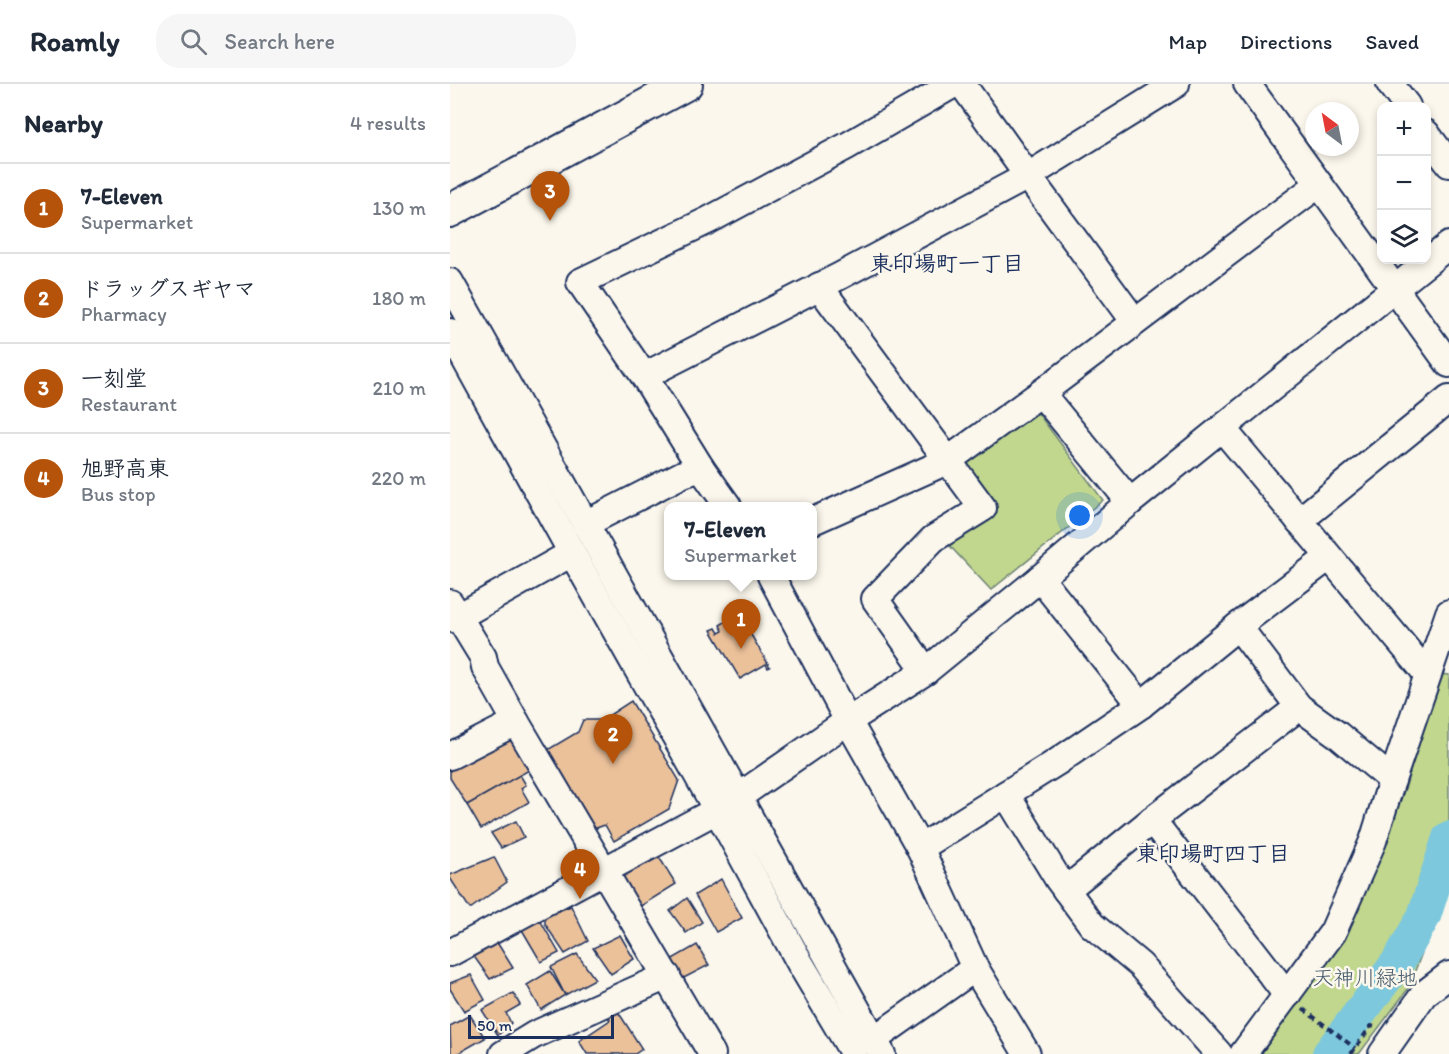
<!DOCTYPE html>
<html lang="en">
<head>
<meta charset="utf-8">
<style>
  body { margin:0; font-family:Itim,"Klee One",sans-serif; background:#f6f6f7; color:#1f2937 }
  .controls { position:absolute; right:18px; top:18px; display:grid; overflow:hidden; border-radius:12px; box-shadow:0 3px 9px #0003 }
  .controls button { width:54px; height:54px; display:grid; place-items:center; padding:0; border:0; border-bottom:2px solid #e0e1e3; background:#fff; color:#1f2937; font:30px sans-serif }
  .compass { position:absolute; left:855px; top:18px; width:54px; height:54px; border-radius:50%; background:#fff; box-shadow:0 3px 9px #0003; rotate:328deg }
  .scale { position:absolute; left:18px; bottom:15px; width:146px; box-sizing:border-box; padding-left:6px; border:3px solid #1b2f5e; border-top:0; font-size:16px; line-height:21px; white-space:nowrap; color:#1b2f5e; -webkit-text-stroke:4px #fbf7ec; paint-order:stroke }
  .you { position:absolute; left:630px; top:432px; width:21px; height:21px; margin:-15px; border:4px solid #fff; border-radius:50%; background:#1a73e8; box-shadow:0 0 0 9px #1a73e833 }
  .badge { display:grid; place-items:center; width:39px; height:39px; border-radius:50%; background:#b45309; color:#fff; font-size:20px; font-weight:700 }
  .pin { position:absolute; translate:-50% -50px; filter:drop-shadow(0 2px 3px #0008) }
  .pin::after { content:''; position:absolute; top:32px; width:21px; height:18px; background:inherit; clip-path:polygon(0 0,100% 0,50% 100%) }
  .popup { position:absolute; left:214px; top:418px; width:153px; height:78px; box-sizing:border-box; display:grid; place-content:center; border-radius:12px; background:#fff; filter:drop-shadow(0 2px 4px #0005); font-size:20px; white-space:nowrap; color:#747a83 }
  .popup b { font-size:22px; color:#1f2937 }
  .popup::after { content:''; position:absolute; left:50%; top:100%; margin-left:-12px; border:12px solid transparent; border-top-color:#fff }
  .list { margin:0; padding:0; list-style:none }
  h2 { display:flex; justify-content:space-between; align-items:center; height:78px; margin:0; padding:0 24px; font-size:26px }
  h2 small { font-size:20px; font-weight:400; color:#747a83 }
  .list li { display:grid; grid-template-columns:39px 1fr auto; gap:18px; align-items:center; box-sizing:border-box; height:90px; padding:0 24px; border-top:2px solid #e0e1e3 }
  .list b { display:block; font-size:22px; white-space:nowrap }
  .list p { margin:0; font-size:20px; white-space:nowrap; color:#747a83 }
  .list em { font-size:20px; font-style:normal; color:#747a83 }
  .icon { flex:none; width:33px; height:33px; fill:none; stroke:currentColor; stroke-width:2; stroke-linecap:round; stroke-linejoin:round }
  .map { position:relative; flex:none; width:999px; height:970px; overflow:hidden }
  header { display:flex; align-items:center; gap:36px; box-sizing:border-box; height:84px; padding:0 30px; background:#fff; border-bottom:2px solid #e0e1e3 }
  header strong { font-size:28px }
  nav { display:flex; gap:33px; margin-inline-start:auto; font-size:21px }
  .search { width:420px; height:54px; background:#f6f6f7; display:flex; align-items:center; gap:15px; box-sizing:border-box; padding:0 21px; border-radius:24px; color:#747a83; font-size:22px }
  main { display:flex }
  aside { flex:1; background:#fff }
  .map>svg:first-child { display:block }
</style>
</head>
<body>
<header>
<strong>Roamly</strong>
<div class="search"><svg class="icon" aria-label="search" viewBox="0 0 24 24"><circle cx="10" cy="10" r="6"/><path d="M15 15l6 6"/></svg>Search here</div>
<nav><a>Map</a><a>Directions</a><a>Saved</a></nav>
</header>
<main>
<aside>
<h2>Nearby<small>4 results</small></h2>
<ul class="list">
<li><span class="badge">1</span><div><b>7-Eleven</b><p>Supermarket</p></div><em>130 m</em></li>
<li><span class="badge">2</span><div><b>ドラッグスギヤマ</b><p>Pharmacy</p></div><em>180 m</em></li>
<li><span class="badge">3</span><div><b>一刻堂</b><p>Restaurant</p></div><em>210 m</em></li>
<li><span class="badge">4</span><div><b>旭野高東</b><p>Bus stop</p></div><em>220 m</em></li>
</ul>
</aside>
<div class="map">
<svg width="999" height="970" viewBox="0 0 999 970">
  <rect width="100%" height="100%" fill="#fbf7ec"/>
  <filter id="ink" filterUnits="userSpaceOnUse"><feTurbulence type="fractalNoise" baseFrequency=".0167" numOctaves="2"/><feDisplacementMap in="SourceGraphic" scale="12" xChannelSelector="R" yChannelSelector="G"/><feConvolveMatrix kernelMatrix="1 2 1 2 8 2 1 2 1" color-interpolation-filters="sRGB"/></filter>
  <g filter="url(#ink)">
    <g fill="#c1d78d" stroke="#6e8376" stroke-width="1.5">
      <path d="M587 328 653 416 541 506 499 461 547 428 510 379Z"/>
      <path d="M988 590 999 591V799L958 905 909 970H811L895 854 956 702Z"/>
    </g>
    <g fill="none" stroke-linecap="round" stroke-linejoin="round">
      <path stroke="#7dc8dd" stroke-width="34" d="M879 970 948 878 974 832 999 754"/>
    </g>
    <g fill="#ebc19a" stroke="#1b2f5e" stroke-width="1.5">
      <path d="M287 527 320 583 318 584 316 580 290 595 261 546 266 544 269 549 273 547 270 541 283 533 281 530Z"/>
      <path d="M181 617 229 696 219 725 164 757 155 741 135 748 89 671 128 648 133 636H152Z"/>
      <path d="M62 650 81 685 17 721 0 694V680Z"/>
      <path d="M70 691 76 701 71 704 79 718 31 745 17 721Z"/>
      <path d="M66 737 74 753 51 764 41 749Z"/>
      <path d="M44 773 57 798 20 825 0 794V791Z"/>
      <path d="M209 773 226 800 186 825 167 795Z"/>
      <path d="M271 795 292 834 266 848 245 811Z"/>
      <path d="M237 814 252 838 236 849 220 827Z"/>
      <path d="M121 822 138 857 115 870 95 840V832Z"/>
      <path d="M90 836 109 869 91 878 71 844Z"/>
      <path d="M170 851 184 875 161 890 143 864Z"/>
      <path d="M43 852 63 884 40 895 20 867Z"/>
      <path d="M247 861 259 881 230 896 219 877Z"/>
      <path d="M127 870 145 895 115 911 101 883Z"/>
      <path d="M100 887 115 911 91 926 77 901Z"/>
      <path d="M21 891 35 916 14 927 0 905V899Z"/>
      <path d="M63 909 70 921 56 929 61 939 48 951 32 926Z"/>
      <path d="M167 926 192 965 185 970H137L129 957 160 936 157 932Z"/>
      <path d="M20 931 35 954 7 970H1L0 942Z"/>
    </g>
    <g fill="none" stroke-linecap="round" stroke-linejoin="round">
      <defs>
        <g id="minor">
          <path d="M512 0 578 92 685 238"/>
          <path d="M797 0 999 280"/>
          <path d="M940 0 957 22"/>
          <path d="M976 49 999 80"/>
          <path d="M0 198 432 970"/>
          <path d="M369 202 533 424 483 455 425 515 476 587"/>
          <path d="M0 248 122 469 267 726 350 879 404 970"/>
          <path d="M194 292 390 192 578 92 726 0"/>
          <path d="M591 309 680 418"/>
          <path d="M772 344 977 590"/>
          <path d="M278 422 251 384 194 292 130 198 259 136 397 62 504 0"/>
          <path d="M363 437 497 377 591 309 869 100"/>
          <path d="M849 437 999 315"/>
          <path d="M135 440 233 390 251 384"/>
          <path d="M321 492 398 637 470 764 525 884 577 970"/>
          <path d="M590 494 691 621"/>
          <path d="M0 519 33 573 35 583 66 638 262 970"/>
          <path d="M0 535 8 533 122 469"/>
          <path d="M788 542 849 623 888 651 942 696"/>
          <path d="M0 672 66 638"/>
          <path d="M556 710 608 795 642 841 690 881 769 970"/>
          <path d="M702 736 837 911"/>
          <path d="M470 764 607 678 691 621 788 542 879 473"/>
          <path d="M616 806 702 736 849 623"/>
          <path d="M0 869 267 726 288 713 398 637 476 587 590 494 680 418 999 161"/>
          <path d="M423 956 525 884"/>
          <path d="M53 970 84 951 217 892"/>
          <path d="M793 970 883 848 923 757 942 696 999 529"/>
          <path d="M932 970 974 910 999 891"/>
        </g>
        <path id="major" d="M0 127 236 0"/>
      </defs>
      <use href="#minor" stroke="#1b2f5e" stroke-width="30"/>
      <use href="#major" stroke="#1b2f5e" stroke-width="36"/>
      <g stroke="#1b2f5e" stroke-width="4" stroke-dasharray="6 4.5" stroke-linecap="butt">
        <path d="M853 925 905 964"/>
        <path d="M901 970 921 942 925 943"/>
      </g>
      <use href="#minor" stroke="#fbf7ec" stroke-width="26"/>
      <use href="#major" stroke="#fbf7ec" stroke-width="32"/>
    </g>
  </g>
  <g text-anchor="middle" stroke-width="5" stroke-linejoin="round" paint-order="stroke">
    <g font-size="21" fill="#44596a" stroke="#fbf7ec">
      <text x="915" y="901">天神川緑地</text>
    </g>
    <g font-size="22" font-weight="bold" fill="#1b2f5e" stroke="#fbf7ec">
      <text x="497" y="187">東印場町一丁目</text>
      <text x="763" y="777">東印場町四丁目</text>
    </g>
  </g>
</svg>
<div class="controls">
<button>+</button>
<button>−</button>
<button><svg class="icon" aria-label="layers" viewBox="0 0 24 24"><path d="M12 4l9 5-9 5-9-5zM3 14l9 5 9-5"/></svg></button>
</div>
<svg class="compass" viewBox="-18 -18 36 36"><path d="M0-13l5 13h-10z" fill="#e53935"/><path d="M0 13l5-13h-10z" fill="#747a83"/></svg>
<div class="scale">50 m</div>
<div class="you"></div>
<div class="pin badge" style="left:291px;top:565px">1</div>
<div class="popup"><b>7-Eleven</b>Supermarket</div>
<div class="pin badge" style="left:163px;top:680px">2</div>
<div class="pin badge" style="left:100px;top:137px">3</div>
<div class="pin badge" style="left:130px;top:815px">4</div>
</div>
</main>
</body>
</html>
